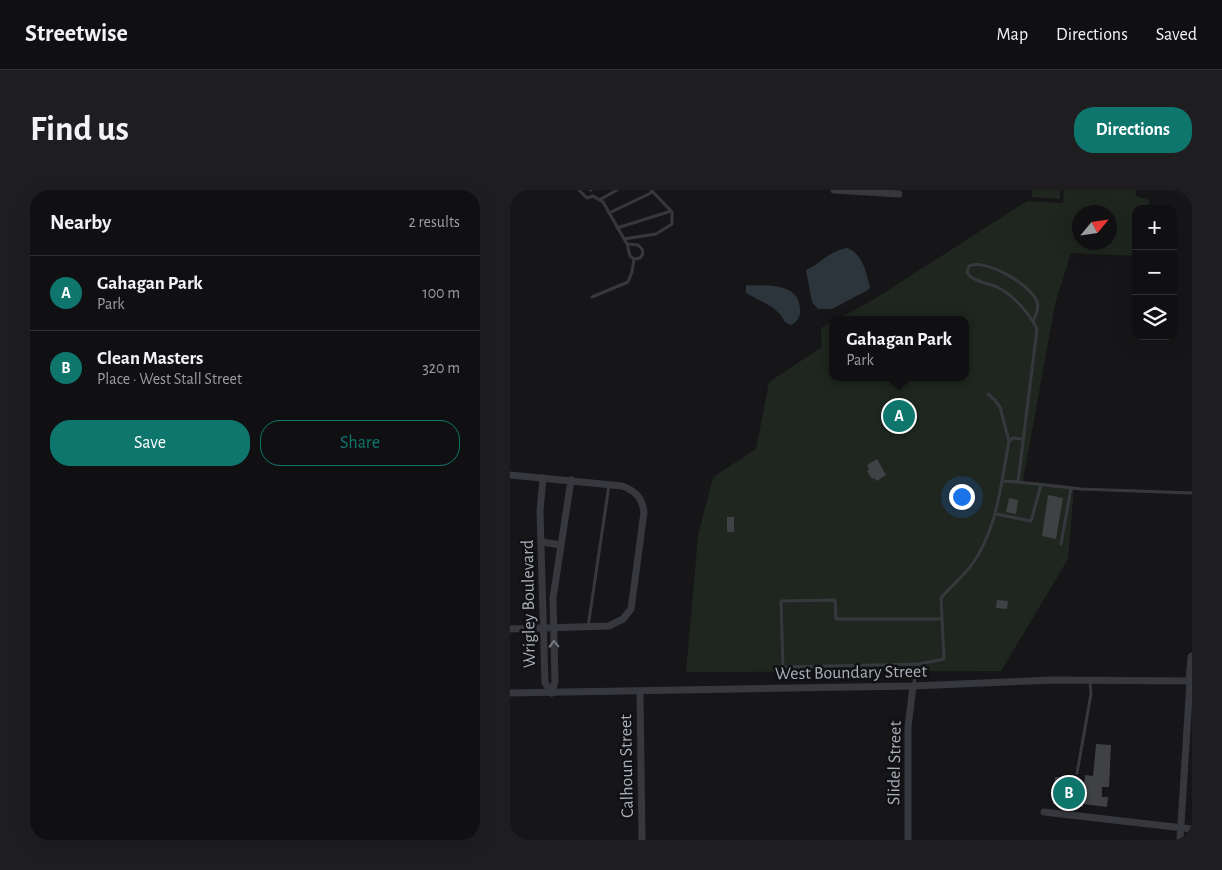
<!DOCTYPE html>
<html lang="en">
<head>
<meta charset="utf-8">
<style>
  body { margin:0; font-family:"Alegreya Sans",sans-serif; background:#1e1e20; color:#f1f3f6 }
  .controls { position:absolute; right:15px; top:15px; display:grid; overflow:hidden; border-radius:10px; box-shadow:0 5px 20px #0002 }
  .controls button { width:45px; height:45px; display:grid; place-items:center; padding:0; border:0; border-bottom:1px solid #303032; background:#101012; color:#f1f3f6; font:25px sans-serif }
  .compass { position:absolute; left:562px; top:15px; width:45px; height:45px; border-radius:50%; background:#101012; box-shadow:0 5px 20px #0002; rotate:61deg }
  .you { position:absolute; left:451px; top:306px; width:18px; height:18px; margin:-12px; border:4px solid #fff; border-radius:50%; background:#1a73e8; box-shadow:0 0 0 8px #1a73e833 }
  .badge { display:grid; place-items:center; width:32px; height:32px; border-radius:50%; background:#0f766e; color:#fff; font-size:16px; font-weight:700 }
  .pin { position:absolute; translate:-50% -50%; border:2px solid #fff; box-shadow:0 1px 5px #0006 }
  .popup { position:absolute; left:319px; top:126px; width:140px; height:65px; box-sizing:border-box; display:grid; place-content:center; border-radius:10px; background:#101012; filter:drop-shadow(0 1px 4px #0005); font-size:16px; white-space:nowrap; color:#9c9d9f }
  .popup b { font-size:19px; color:#f1f3f6 }
  .popup::after { content:''; position:absolute; left:50%; top:100%; margin-left:-10px; border:10px solid transparent; border-top-color:#101012 }
  .list { margin:0; padding:0; list-style:none }
  h2 { display:flex; justify-content:space-between; align-items:center; height:65px; margin:0; padding:0 20px; font-size:21px }
  h2 small { font-size:16px; font-weight:400; color:#9c9d9f }
  .list li { display:grid; grid-template-columns:32px 1fr auto; gap:15px; align-items:center; box-sizing:border-box; height:75px; padding:0 20px; border-top:1px solid #303032 }
  .list b { display:block; font-size:19px; white-space:nowrap }
  .list p { margin:0; font-size:16px; white-space:nowrap; color:#9c9d9f }
  .list em { font-size:16px; font-style:normal; color:#9c9d9f }
  .actions { display:flex; gap:10px; padding:15px 20px }
  .actions a { flex:1; padding:11px 0; border:1px solid #0f766e; border-radius:20px; text-align:center; font-size:18px; color:#0f766e }
  .actions .main { background:#0f766e; color:#fff }
  .icon { flex:none; width:28px; height:28px; fill:none; stroke:currentColor; stroke-width:2; stroke-linecap:round; stroke-linejoin:round }
  .map { position:relative; flex:none; width:682px; height:650px; overflow:hidden; border-radius:20px }
  header { display:flex; align-items:center; gap:30px; box-sizing:border-box; height:70px; padding:0 25px; background:#101012; border-bottom:1px solid #303032 }
  header strong { font-size:24px }
  nav { display:flex; gap:28px; margin-inline-start:auto; font-size:18px }
  .intro { display:flex; align-items:center; justify-content:space-between; box-sizing:border-box; height:120px; padding:0 30px }
  h1 { margin:0; font-size:35px }
  .button { padding:12px 22px; border-radius:20px; background:#0f766e; color:#fff; font-size:18px; font-weight:700 }
  main { display:flex; gap:30px; padding:0 30px }
  aside { flex:1; background:#101012; border-radius:20px; box-shadow:0 5px 20px #0002 }
  .map>svg:first-child { display:block }
</style>
</head>
<body>
<header>
<strong>Streetwise</strong>
<nav><a>Map</a><a>Directions</a><a>Saved</a></nav>
</header>
<div class="intro"><h1>Find us</h1><a class="button">Directions</a></div>
<main>
<aside>
<h2>Nearby<small>2 results</small></h2>
<ul class="list">
<li><span class="badge">A</span><div><b>Gahagan Park</b><p>Park</p></div><em>100 m</em></li>
<li><span class="badge">B</span><div><b>Clean Masters</b><p>Place · West Stall Street</p></div><em>320 m</em></li>
</ul>
<div class="actions"><a class="main">Save</a><a>Share</a></div>
</aside>
<div class="map">
<svg width="682" height="650" viewBox="0 0 682 650">
  <rect width="100%" height="100%" fill="#161618"/>
  <g fill="#1e261f" fill-rule="evenodd">
    <path d="M522 0H550V9L522 7Z"/>
    <path d="M554 0H626V6L639 10V19H626V66L561 63 545 114 513 291 564 296 558 369 491 481 176 482 188 346 203 287 246 259 259 192 312 157 311 138 323 131V187H455V130H326L366 108 517 11 553 13ZM570 22H600V52H570Z"/>
  </g>
  <g fill="#2c353c">
    <path d="M337 58C353 64 356 82 360 97L358 100 322 119H308L302 112 296 80C313 72 316 63 337 58Z"/>
    <path d="M236 95C256 96 289 92 290 119 291 126 287 132 281 135L275 132 270 124 262 117 236 103Z"/>
  </g>
  <g fill="#404145">
    <path d="M367 269 376 285 367 291 364 288 362 289 357 281 359 279 357 275Z"/>
    <path d="M538 305 553 308 546 349 532 346Z"/>
    <path d="M499 308 508 310 506 324 496 322Z"/>
    <rect x="217" y="327" width="7" height="15"/>
    <path d="M487 410 498 411 497 419 486 418Z"/>
    <path d="M586 554 601 555 599 597H592V607H598L597 617 573 614V617L543 614 545 587H554L552 600 574 602 575 585 583 586Z"/>
  </g>
  <g fill="none" stroke-linecap="round" stroke-linejoin="round">
    <g stroke="#37383d" stroke-width="3">
      <path d="M69 0 77 8 83 6 93 12 117 54 128 55 132 59 133 64 130 68 124 69 120 66 117 54"/>
      <path d="M80 0H81"/>
      <path d="M91 9 107 0"/>
      <path d="M99 23 143 2"/>
      <path d="M107 38 161 21"/>
      <path d="M114 49 146 44 162 34V22L141 0"/>
      <path d="M82 107 118 92 122 82 124 69"/>
      <path d="M478 204 485 210 490 217 499 251 492 291"/>
      <path d="M499 251 503 248 512 249"/>
      <path d="M508 292 571 299 682 303"/>
      <path d="M486 324 521 331 531 295"/>
      <path d="M551 354 561 298"/>
      <path d="M78 437 99 295"/>
      <path d="M409 474 273 477 271 411 325 410 326 429H432"/>
      <path d="M403 496 409 474 434 469 431 408C441 396 455 385 463 373 480 348 487 320 492 291L508 292 527 139C519 123 504 106 489 98 478 92 465 93 457 83L459 76C475 68 522 95 527 112 529 119 526 125 523 131"/>
      <path d="M567 583 581 504 580 491"/>
    </g>
    <g stroke="#37383d" stroke-width="7">
      <path d="M324 0 389 4"/>
      <path d="M0 285 112 296C126 301 132 308 134 322L121 419 113 429 99 436 0 439"/>
      <path d="M33 288 30 321 35 493 42 503"/>
      <path d="M32 352 51 355"/>
      <path d="M130 502 132 650"/>
      <path d="M0 503 403 496 544 490 682 491"/>
      <path d="M42 503 45 491 43 408 61 290"/>
      <path d="M534 622 682 639"/>
      <path d="M398 650V537L403 496"/>
      <path d="M670 650 680 491"/>
    </g>
    <path stroke="#37383d" stroke-width="9" d="M680 491 682 467"/>
  </g>
  <defs><path id="oneway-chevron" d="M-2-3.5L2.5 0L-2 3.5" fill="none" stroke-width="1.6" stroke-linecap="round" stroke-linejoin="round" transform="scale(1.25)"/></defs>
  <use stroke="#757881" href="#oneway-chevron" transform="translate(44 454) rotate(-92)"/>
  <g text-anchor="middle" stroke-width="5" stroke-linejoin="round" paint-order="stroke">
    <g font-size="18" fill="#a8adb8" stroke="#111113">
      <text transform="translate(18 414) rotate(-91)" y="6">Wrigley Boulevard</text>
      <text transform="translate(341 482) rotate(-1)" y="6">West Boundary Street</text>
      <text transform="translate(384 573) rotate(-89)" y="6">Slidel Street</text>
      <text transform="translate(116 576) rotate(-91)" y="6">Calhoun Street</text>
    </g>
  </g>
</svg>
<div class="controls">
<button>+</button>
<button>−</button>
<button><svg class="icon" aria-label="layers" viewBox="0 0 24 24"><path d="M12 4l9 5-9 5-9-5zM3 14l9 5 9-5"/></svg></button>
</div>
<svg class="compass" viewBox="-18 -18 36 36"><path d="M0-13l5 13h-10z" fill="#e53935"/><path d="M0 13l5-13h-10z" fill="#9c9d9f"/></svg>
<div class="you"></div>
<div class="pin badge" style="left:389px;top:226px">A</div>
<div class="popup"><b>Gahagan Park</b>Park</div>
<div class="pin badge" style="left:559px;top:603px">B</div>
</div>
</main>
</body>
</html>
